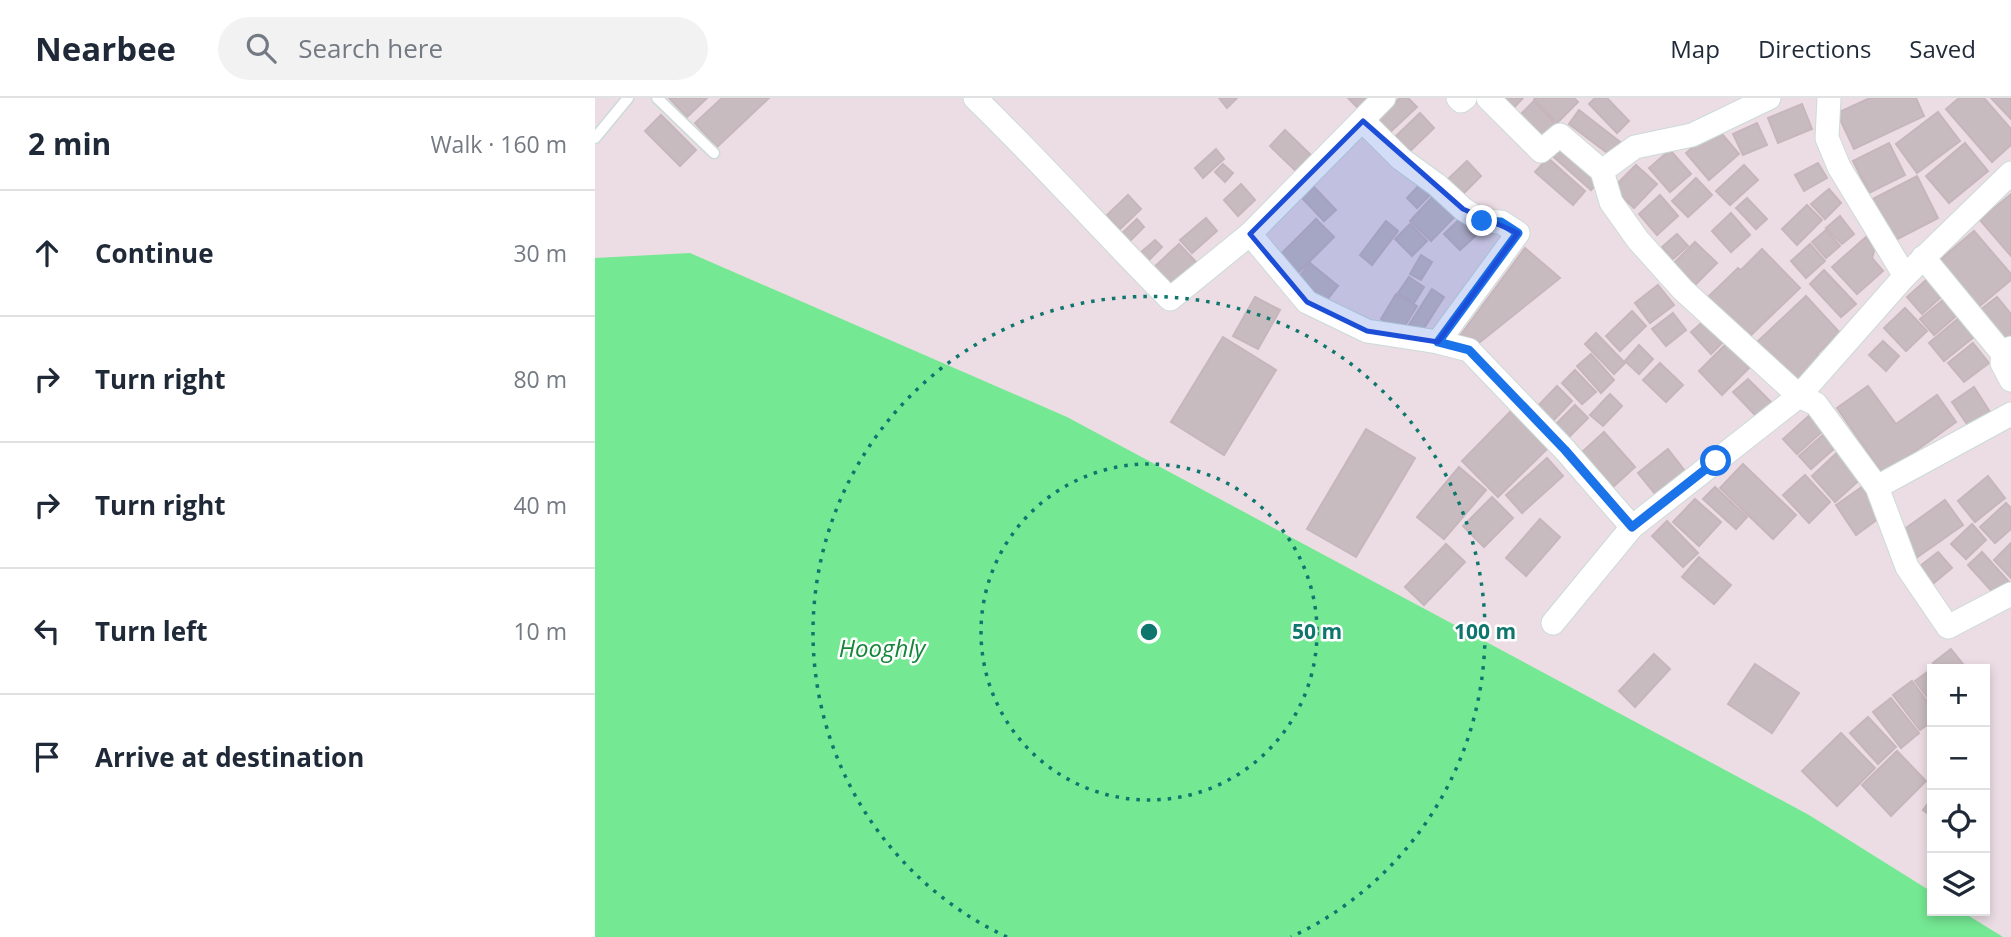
<!DOCTYPE html>
<html lang="en">
<head>
<meta charset="utf-8">
<style>
  body { margin:0; font-family:"Open Sans",sans-serif; background:#f2f2f3; color:#1f2937 }
  .controls { position:absolute; right:21px; bottom:21px; display:grid; overflow:hidden; border-radius:0px; box-shadow:0 4px 10px #0003 }
  .controls button { width:63px; height:63px; display:grid; place-items:center; padding:0; border:0; border-bottom:2px solid #e0e1e3; background:#fff; color:#1f2937; font:35px sans-serif }
  .stop { position:absolute; width:21px; height:21px; margin:-16px; border:5px solid #1a73e8; border-radius:50%; background:#fff }
  .stop.end { background:#1a73e8; border-color:#fff; box-shadow:0 2px 7px #0008 }
  .list { margin:0; padding:0; list-style:none }
  h2 { display:flex; justify-content:space-between; align-items:center; height:91px; margin:0; padding:0 28px; font-size:30px }
  h2 small { font-size:23px; font-weight:400; color:#747a83 }
  .list li { display:grid; grid-template-columns:46px 1fr auto; gap:21px; align-items:center; box-sizing:border-box; height:126px; padding:0 28px; border-top:2px solid #e0e1e3 }
  .list b { display:block; font-size:26px; white-space:nowrap }
  .list em { font-size:23px; font-style:normal; color:#747a83 }
  .icon { flex:none; width:38px; height:38px; fill:none; stroke:currentColor; stroke-width:2; stroke-linecap:round; stroke-linejoin:round }
  .map { position:relative; flex:none; width:1416px; height:839px; overflow:hidden }
  header { display:flex; align-items:center; gap:42px; box-sizing:border-box; height:98px; padding:0 35px; background:#fff; border-bottom:2px solid #e0e1e3 }
  header strong { font-size:33px }
  nav { display:flex; gap:38px; margin-inline-start:auto; font-size:24px }
  .search { width:490px; height:63px; background:#f2f2f3; display:flex; align-items:center; gap:18px; box-sizing:border-box; padding:0 24px; border-radius:38px; color:#747a83; font-size:26px }
  main { display:flex }
  aside { flex:1; background:#fff }
  .map>svg:first-child { display:block }
</style>
</head>
<body>
<header>
<strong>Nearbee</strong>
<div class="search"><svg class="icon" aria-label="search" viewBox="0 0 24 24"><circle cx="10" cy="10" r="6"/><path d="M15 15l6 6"/></svg>Search here</div>
<nav><a>Map</a><a>Directions</a><a>Saved</a></nav>
</header>
<main>
<aside>
<h2>2 min<small>Walk · 160 m</small></h2>
<ul class="list">
<li><svg class="icon" aria-label="ahead" viewBox="0 0 24 24"><path d="M12 20V5M6 11l6-6 6 6"/></svg><div><b>Continue</b></div><em>30 m</em></li>
<li><svg class="icon" aria-label="right" viewBox="0 0 24 24"><path d="M7 20v-9h11M14 6l5 5-5 5"/></svg><div><b>Turn right</b></div><em>80 m</em></li>
<li><svg class="icon" aria-label="right" viewBox="0 0 24 24"><path d="M7 20v-9h11M14 6l5 5-5 5"/></svg><div><b>Turn right</b></div><em>40 m</em></li>
<li><svg class="icon" aria-label="left" viewBox="0 0 24 24"><path d="M17 20v-9H6M10 6l-5 5 5 5"/></svg><div><b>Turn left</b></div><em>10 m</em></li>
<li><svg class="icon" aria-label="arrive" viewBox="0 0 24 24"><path d="M6 21V4h12l-3 4 3 4H6"/></svg><div><b>Arrive at destination</b></div></li>
</ul>
</aside>
<div class="map">
<svg width="1416" height="839" viewBox="0 0 1416 839">
  <rect width="100%" height="100%" fill="#ebdde3"/>
  <path fill="#75e893" d="M95 155 472 319 1214 717 1337 794V813H1366L1408 839H0V160Z"/>
  <g fill="#c7bbc0" stroke="#c6b6bc" stroke-width="2">
    <path d="M74 0H112L92 19Z"/>
    <path d="M127 0H174L122 49 100 25Z"/>
    <path d="M624 0H642L632 10Z"/>
    <path d="M753 0H780L766 13Z"/>
    <path d="M805 0H813L822 9 792 37 779 23Z"/>
    <path d="M895 0H928L912 17Z"/>
    <path d="M940 0H979L983 4 962 25 939 2Z"/>
    <path d="M1000 0H1012L1034 23 1022 35 994 6Z"/>
    <path d="M1275 0H1321L1329 18 1259 51 1242 15Z"/>
    <path d="M1364 0H1389L1416 31V47L1397 64 1351 11Z"/>
    <path d="M1396 0H1416V21Z"/>
    <path d="M939 3 962 28 941 47 919 23Z"/>
    <path d="M1207 6 1217 31 1183 45 1173 20Z"/>
    <path d="M984 12 1025 44 1015 57 974 26Z"/>
    <path d="M1343 14 1365 43 1322 75 1301 46Z"/>
    <path d="M825 15 839 30 814 54 799 40Z"/>
    <path d="M66 17 101 52 85 68 50 33Z"/>
    <path d="M1162 25 1172 47 1148 57 1138 36Z"/>
    <path d="M1121 29 1144 56 1114 82 1091 55Z"/>
    <path d="M690 32 720 61 705 77 675 48Z"/>
    <path d="M964 42 1007 80 996 92 953 54Z"/>
    <path d="M1294 45 1310 77 1274 95 1258 63Z"/>
    <path d="M1370 45 1393 73 1354 105 1331 78Z"/>
    <path d="M621 51 629 61 608 80 600 70Z"/>
    <path d="M1075 52 1096 76 1075 94 1054 70Z"/>
    <path d="M953 60 990 93 978 107 940 74Z"/>
    <path d="M872 63 886 78 866 98 851 83Z"/>
    <path d="M1223 65 1232 80 1209 93 1200 77Z"/>
    <path d="M628 66 638 75 630 84 620 74Z"/>
    <path d="M1041 67 1062 86 1039 110 1018 90Z"/>
    <path d="M1149 67 1163 82 1135 107 1121 93Z"/>
    <path d="M1322 78 1343 120 1295 145 1274 103Z"/>
    <path d="M1101 80 1117 97 1093 119 1077 103Z"/>
    <path d="M829 82 840 92 822 110 812 100Z"/>
    <path d="M646 86 660 102 643 118 629 102Z"/>
    <path d="M719 89 741 112 729 123 707 100Z"/>
    <path d="M1234 91 1246 105 1230 121 1216 106Z"/>
    <path d="M843 93 865 113 836 143 815 123Z"/>
    <path d="M1416 96V158L1385 122Z"/>
    <path d="M533 97 546 111 525 131 512 117Z"/>
    <path d="M1065 97 1083 118 1062 137 1044 116Z"/>
    <path d="M1152 100 1172 121 1161 131 1141 110Z"/>
    <path d="M1212 107 1227 122 1202 147 1187 131Z"/>
    <path d="M1136 115 1155 137 1136 154 1117 133Z"/>
    <path d="M870 116 886 133 865 152 849 136Z"/>
    <path d="M1245 118 1259 136 1247 146 1231 130Z"/>
    <path d="M611 120 622 133 597 155 585 142Z"/>
    <path d="M542 121 549 129 533 145 526 136Z"/>
    <path d="M721 121 739 139 700 178 682 160Z"/>
    <path d="M791 123 803 133 777 167 765 157Z"/>
    <path d="M815 126 832 143 817 158 800 141Z"/>
    <path d="M1231 132 1245 148 1231 160 1217 144Z"/>
    <path d="M1379 133 1416 176V182L1380 212 1341 165Z"/>
    <path d="M1082 136 1093 148 1078 161 1067 149Z"/>
    <path d="M1271 139 1280 150 1277 160 1288 173 1262 196 1237 169Z"/>
    <path d="M560 142 567 149 553 163 545 155Z"/>
    <path d="M1100 144 1122 165 1099 188 1077 167Z"/>
    <path d="M584 146 603 166 574 192 556 172Z"/>
    <path d="M1215 146 1230 163 1211 180 1196 163Z"/>
    <path d="M930 150 965 180 880 248 865 238Z"/>
    <path d="M1167 151 1205 190 1153 240 1113 199 1143 170 1146 172Z"/>
    <path d="M826 157 837 164 826 182 815 176Z"/>
    <path d="M715 165 743 188 728 207 700 184Z"/>
    <path d="M1229 172 1261 206 1246 219 1215 186Z"/>
    <path d="M1339 175 1354 192 1327 216 1312 199Z"/>
    <path d="M814 179 829 189 819 205 803 195Z"/>
    <path d="M1063 187 1079 207 1055 225 1040 205Z"/>
    <path d="M837 191 849 199 824 238 812 230Z"/>
    <path d="M801 196 822 208 806 234 786 221Z"/>
    <path d="M1354 197 1367 213 1339 237 1325 221Z"/>
    <path d="M1211 198 1245 235 1222 256 1225 259 1203 290 1161 245Z"/>
    <path d="M660 199 685 212 663 251 638 238Z"/>
    <path d="M1402 199 1416 216V245L1413 247 1384 213Z"/>
    <path d="M1310 210 1332 233 1311 253 1289 230Z"/>
    <path d="M1037 213 1051 228 1025 253 1011 238Z"/>
    <path d="M1078 215 1091 232 1071 248 1057 231Z"/>
    <path d="M1370 215 1385 234 1349 263 1334 245Z"/>
    <path d="M1110 222 1129 243 1116 256 1096 234Z"/>
    <path d="M1001 235 1030 265 1019 276 990 246Z"/>
    <path d="M628 239 681 272 629 357 576 324Z"/>
    <path d="M1135 242 1158 266 1127 297 1104 273Z"/>
    <path d="M1288 243 1304 258 1291 273 1274 257Z"/>
    <path d="M1378 245 1394 265 1369 284 1353 265Z"/>
    <path d="M1044 247 1058 261 1044 276 1030 263Z"/>
    <path d="M996 256 1019 282 1006 295 982 268Z"/>
    <path d="M1065 265 1088 287 1071 304 1048 282Z"/>
    <path d="M980 272 1001 294 987 306 967 285Z"/>
    <path d="M1153 281 1179 307 1164 321 1138 294Z"/>
    <path d="M962 288 977 303 956 325 941 310Z"/>
    <path d="M1273 288 1301 326 1342 297 1361 324 1288 376 1242 310Z"/>
    <path d="M1379 289 1395 314 1374 329 1357 304Z"/>
    <path d="M1015 296 1027 308 1008 328 995 317Z"/>
    <path d="M980 307 993 320 972 341 959 328Z"/>
    <path d="M917 312 954 349 903 399 867 363Z"/>
    <path d="M1216 316 1230 331 1202 356 1188 341Z"/>
    <path d="M771 331 820 360 761 459 712 431Z"/>
    <path d="M1009 334 1040 369 1018 389 987 354Z"/>
    <path d="M1228 337 1240 350 1216 371 1204 358Z"/>
    <path d="M1247 350 1271 376 1240 404 1217 378Z"/>
    <path d="M1073 351 1090 373 1061 397 1043 375Z"/>
    <path d="M952 360 968 378 927 415 911 397Z"/>
    <path d="M1148 366 1201 417 1178 441 1125 390Z"/>
    <path d="M864 369 891 392 849 441 822 419Z"/>
    <path d="M1210 377 1235 404 1214 425 1188 397Z"/>
    <path d="M1393 378 1410 400 1380 424 1363 403Z"/>
    <path d="M1120 389 1152 419 1141 431 1108 401Z"/>
    <path d="M1267 389 1287 418 1261 437 1241 407Z"/>
    <path d="M897 399 918 420 889 449 868 428Z"/>
    <path d="M1100 401 1126 424 1104 448 1078 424Z"/>
    <path d="M1350 402 1368 427 1321 460 1304 435Z"/>
    <path d="M1411 405 1416 410V431L1400 445 1385 429Z"/>
    <path d="M945 421 965 439 931 478 911 460Z"/>
    <path d="M1072 423 1103 455 1088 469 1057 438Z"/>
    <path d="M1377 426 1391 442 1371 461 1356 446Z"/>
    <path d="M1416 445V480L1399 462Z"/>
    <path d="M851 446 870 464 829 507 810 489Z"/>
    <path d="M1343 454 1357 470 1334 489 1320 472Z"/>
    <path d="M1387 454 1415 485 1401 498 1373 467Z"/>
    <path d="M1104 459 1136 487 1119 506 1087 479Z"/>
    <path d="M1356 551 1372 571H1343L1338 565Z"/>
    <path d="M1059 556 1075 571 1040 609 1024 593Z"/>
    <path d="M1160 566 1204 595 1177 635 1133 606Z"/>
    <path d="M1338 570 1339 571H1337V605L1320 583Z"/>
    <path d="M1317 583 1337 610V623L1325 632 1298 597Z"/>
    <path d="M1296 600 1324 635 1306 650 1278 614Z"/>
    <path d="M1273 619 1301 649 1283 666 1255 635Z"/>
    <path d="M1246 635 1280 670 1242 708 1207 673Z"/>
    <path d="M1302 653 1331 683 1296 718 1267 687Z"/>
    <path d="M1337 700V719L1328 712Z"/>
  </g>
  <g fill="none" stroke-linecap="round" stroke-linejoin="round">
    <defs>
      <g id="lane">
        <path d="M62 0 119 55"/>
        <path d="M0 40 33 0"/>
      </g>
      <g id="street">
        <path d="M380 0C447 65 509 135 575 201L655 136 789 0"/>
        <path d="M863 0 866 3 870 0"/>
        <path d="M893 0 946 53 965 37 1007 73 1016 104 1043 142 1088 192 1204 298 1221 306 1282 389 1312 469 1353 529 1416 496"/>
        <path d="M768 23 806 61 842 87 868 111 887 123 906 124 923 135 843 244"/>
        <path d="M1007 73 1040 49 1097 37 1174 0"/>
        <path d="M655 136 712 204 772 233 843 244 874 252 970 352 1037 429"/>
        <path d="M1328 159 1408 256"/>
        <path d="M1310 178 1416 75"/>
        <path d="M1416 250 1408 256 1407 265 1416 282"/>
        <path d="M1282 389 1416 316"/>
        <path d="M958 525 1037 429 1204 298 1310 178 1244 69 1232 40 1234 0"/>
      </g>
    </defs>
    <use href="#lane" stroke="#cbdbd8" stroke-width="13"/>
    <use href="#street" stroke="#cbdbd8" stroke-width="25"/>
    <use href="#lane" stroke="#fff" stroke-width="10"/>
    <use href="#street" stroke="#fff" stroke-width="23"/>
  </g>
  <g fill="none" stroke-linecap="round" stroke-linejoin="round">
    <path stroke="#1a73e8" stroke-width="9" d="M887 123 906 124 923 135 843 244 874 252 970 352 1037 429 1121 363"/>
  </g>
  <path fill="#1d4ed8" fill-opacity="0.2" stroke="#1d4ed8" stroke-width="5" stroke-linejoin="round" d="M768 23 868 111 923 135 843 244 772 233 712 204 655 136Z"/>
  <g fill="none" stroke="#0f766e" stroke-width="3.5" stroke-dasharray="3.5 7">
    <circle cx="554" cy="534" r="168"/>
    <path d="M412 839A336 336 0 1 1 696 839"/>
  </g>
  <g text-anchor="middle" stroke-width="5" stroke-linejoin="round" paint-order="stroke">
    <g font-size="24" font-style="italic" fill="#15863a" stroke="#fff">
      <text x="287" y="559">Hooghly</text>
    </g>
  </g>
  <circle cx="554" cy="534" r="10" fill="#0f766e" stroke="#fff" stroke-width="3.5"/>
  <g font-size="21" text-anchor="middle" font-weight="bold" fill="#0f766e" stroke="#fff" stroke-width="5" stroke-linejoin="round" paint-order="stroke">
    <text x="722" y="541">50 m</text>
    <text x="890" y="541">100 m</text>
  </g>
</svg>
<div class="controls">
<button>+</button>
<button>−</button>
<button><svg class="icon" aria-label="locate" viewBox="0 0 24 24"><circle cx="12" cy="12" r="6"/><path d="M12 2v4M12 18v4M2 12h4M18 12h4"/></svg></button>
<button><svg class="icon" aria-label="layers" viewBox="0 0 24 24"><path d="M12 4l9 5-9 5-9-5zM3 14l9 5 9-5"/></svg></button>
</div>
<div class="stop" style="left:1121px;top:363px"></div>
<div class="stop end" style="left:887px;top:123px"></div>
</div>
</main>
</body>
</html>
